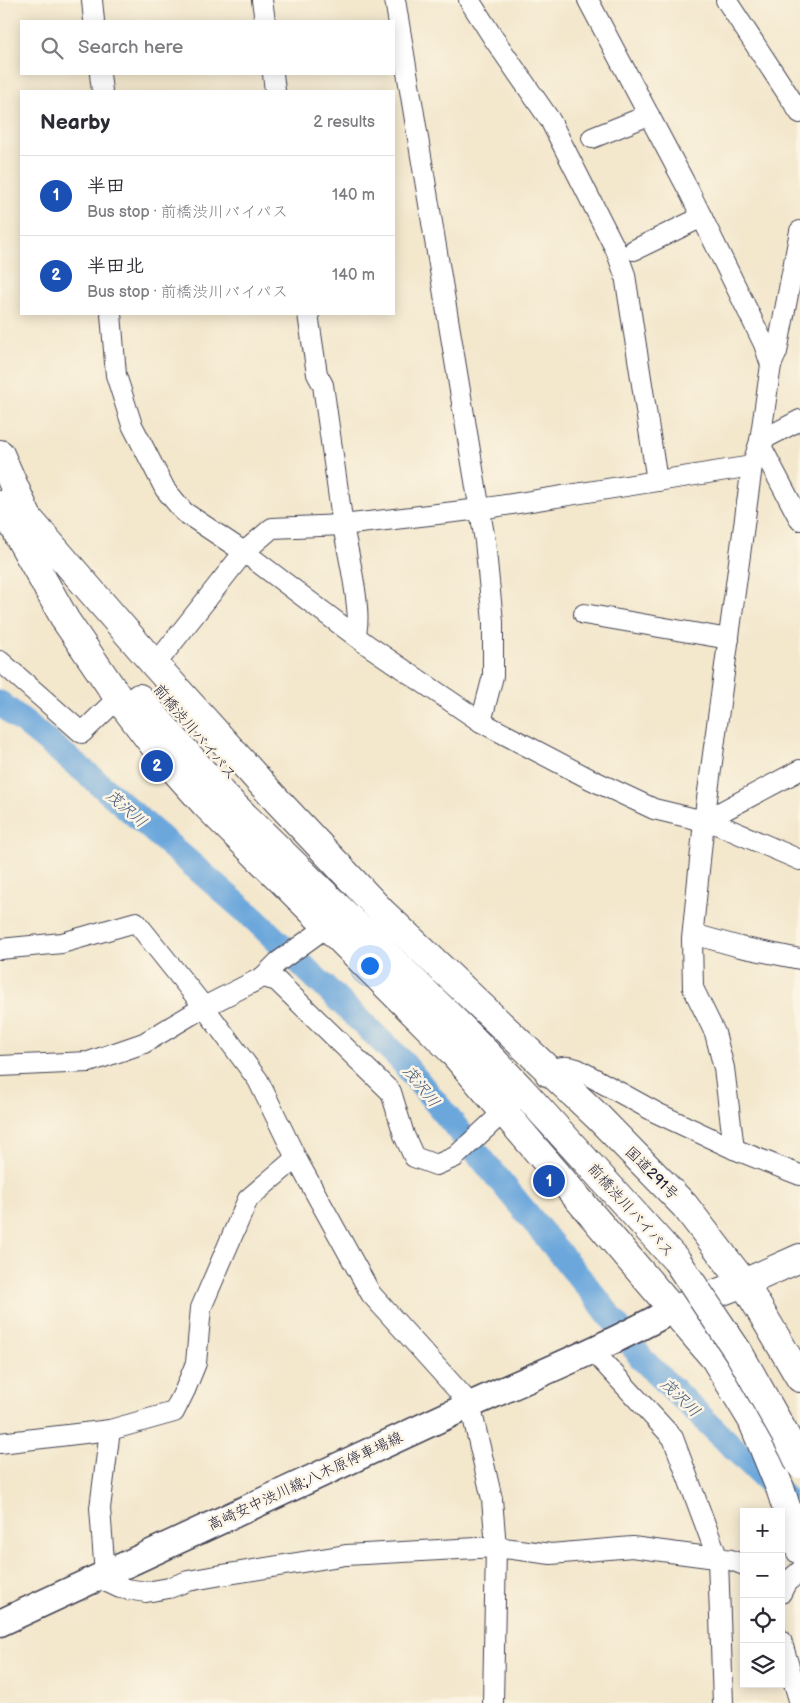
<!DOCTYPE html>
<html lang="en">
<head>
<meta charset="utf-8">
<style>
  body { margin:0; font-family:"Balsamiq Sans","Klee One",sans-serif; background:#f7f7f7; color:#2b2b33 }
  .controls { position:absolute; right:15px; bottom:15px; display:grid; overflow:hidden; border-radius:0px; box-shadow:0 2px 12px #0003 }
  .controls button { width:45px; height:45px; display:grid; place-items:center; padding:0; border:0; border-bottom:1px solid #e1e1e2; background:#fff; color:#2b2b33; font:25px sans-serif }
  .you { position:absolute; left:369px; top:965px; width:18px; height:18px; margin:-12px; border:4px solid #fff; border-radius:50%; background:#1a73e8; box-shadow:0 0 0 8px #1a73e833 }
  .badge { display:grid; place-items:center; width:32px; height:32px; border-radius:50%; background:#d1495b; color:#fff; font-size:16px; font-weight:700 }
  .pin { position:absolute; translate:-50% -50%; border:2px solid #fff; box-shadow:0 1px 5px #0006 }
  .list { margin:0; padding:0; list-style:none }
  h2 { display:flex; justify-content:space-between; align-items:center; height:65px; margin:0; padding:0 20px; font-size:21px }
  h2 small { font-size:16px; font-weight:400; color:#7c7c81 }
  .list li { display:grid; grid-template-columns:32px 1fr auto; gap:15px; align-items:center; box-sizing:border-box; height:80px; padding:0 20px; border-top:1px solid #e1e1e2 }
  .list b { display:block; font-size:19px; white-space:nowrap }
  .list p { margin:0; font-size:16px; white-space:nowrap; color:#7c7c81 }
  .list em { font-size:16px; font-style:normal; color:#7c7c81 }
  .icon { flex:none; width:28px; height:28px; fill:none; stroke:currentColor; stroke-width:2; stroke-linecap:round; stroke-linejoin:round }
  .map { position:relative; flex:none; width:800px; height:1703px; overflow:hidden }
  .search { position:absolute; background:#fff; box-shadow:0 2px 12px #0003; left:20px; top:20px; width:375px; height:55px; display:flex; align-items:center; gap:12px; box-sizing:border-box; padding:0 18px; border-radius:0px; color:#7c7c81; font-size:19px }
  .panel { position:absolute; background:#fff; box-shadow:0 2px 12px #0003; left:20px; top:90px; width:375px; height:225px; border-radius:0px }
  .map>svg:first-child { display:block }
</style>
</head>
<body>
<div class="map">
<svg width="800" height="1703" viewBox="0 0 800 1703">
  <rect width="100%" height="100%" fill="#fcf5e5"/>
  <filter id="ink" filterUnits="userSpaceOnUse"><feTurbulence type="fractalNoise" baseFrequency=".02" numOctaves="2"/><feDisplacementMap in="SourceGraphic" scale="10" xChannelSelector="R" yChannelSelector="G"/><feConvolveMatrix kernelMatrix="1 2 1 2 8 2 1 2 1" color-interpolation-filters="sRGB"/></filter>
  <filter id="wash" filterUnits="userSpaceOnUse"><feTurbulence type="fractalNoise" baseFrequency=".0096" numOctaves="4" result="noise"/><feDisplacementMap in="SourceGraphic" scale="20" xChannelSelector="R" yChannelSelector="G"/><feGaussianBlur stdDeviation="1.12" result="paint"/><feColorMatrix in="noise" values="0 0 0 0 0 0 0 0 0 0 0 0 0 0 0 0 0 1.4 0 .05"/><feComposite in="paint" operator="in"/></filter>
  <g filter="url(#wash)">
    <rect width="100%" height="100%" fill="#f3e7cc"/>
    <g fill="none" stroke-linecap="round" stroke-linejoin="round">
      <path stroke="#6ca7dc" stroke-width="25" d="M0 703 89 775 250 915 400 1059 598 1300 643 1360 783 1496"/>
    </g>
  </g>
  <g filter="url(#ink)">
    <g fill="none" stroke-linecap="round" stroke-linejoin="round">
      <defs>
        <g id="minor">
          <path d="M92 0 94 21"/>
          <path d="M262 0 265 21"/>
          <path d="M395 0 485 541 493 622V676L481 722"/>
          <path d="M469 0 494 39 550 120 616 250 625 275 657 481"/>
          <path d="M588 0 690 193 764 344 771 365 760 441 763 450 800 520"/>
          <path d="M726 0 800 113"/>
          <path d="M100 74 102 91"/>
          <path d="M273 74 275 91"/>
          <path d="M592 138 649 115"/>
          <path d="M634 250 702 217"/>
          <path d="M111 314 116 375 132 425 165 489 184 512 244 552 366 644 481 722 590 779 654 809 704 821 800 770"/>
          <path d="M308 314 317 374 323 385C330 432 336 479 343 526 347 548 364 618 355 635"/>
          <path d="M771 365 777 352 800 231"/>
          <path d="M584 614 729 639"/>
          <path d="M0 661 82 733 118 698"/>
          <path d="M155 665 244 552 272 528 343 525 480 509 752 466"/>
          <path d="M704 821 719 825 800 860"/>
          <path d="M693 934 740 947 800 959"/>
          <path d="M0 949 62 943 136 922 204 1007 258 1080 296 1158 371 1294 470 1404 492 1499 496 1547 493 1703"/>
          <path d="M263 977 278 962 328 926"/>
          <path d="M0 1066 89 1062 144 1043 204 1007 263 977 277 981 391 1092 404 1135 414 1157 436 1165 455 1157 513 1103"/>
          <path d="M546 1076C555 1067 564 1064 577 1069L657 1113 734 1149 800 1175"/>
          <path d="M734 1149 724 1068 715 1033 693 988 692 939 704 821 752 466 760 441 800 420"/>
          <path d="M593 1351 673 1438 718 1559 723 1703"/>
          <path d="M110 1430 100 1508 105 1575V1581L120 1588 146 1592 169 1588 188 1581 216 1576 346 1555 496 1547 551 1554 632 1547 731 1560 744 1565"/>
          <path d="M0 1443 110 1430 174 1412 185 1390 196 1363 201 1308 248 1199 296 1158"/>
          <path d="M781 1593 786 1583 800 1571"/>
          <path d="M781 1640 800 1703"/>
        </g>
        <path id="major" d="M0 1623C149 1554 297 1485 446 1416 521 1381 599 1351 672 1310"/>
        <g id="highway">
          <path d="M0 454 28 518 39 533"/>
          <path d="M0 505 30 552"/>
          <path d="M28 518 155 665 271 794 383 913 597 1116 685 1206 744 1283 800 1378"/>
          <path d="M19 537 66 621 124 706 162 756 205 804 451 1050 715 1359 752 1420 780 1488 800 1550"/>
          <path d="M139 698 222 794 469 1035 520 1088 677 1261"/>
          <path d="M680 1307 744 1283 800 1258"/>
        </g>
      </defs>
      <use href="#minor" stroke="#414051" stroke-width="22"/>
      <use href="#major" stroke="#414051" stroke-width="29"/>
      <use href="#highway" stroke="#414051" stroke-width="30"/>
      <use href="#minor" stroke="#fff" stroke-width="20"/>
      <use href="#major" stroke="#fff" stroke-width="26"/>
      <use href="#highway" stroke="#fff" stroke-width="28"/>
      <defs>
        <path id="highway-bridge" d="M677 1261 739 1353 793 1449 800 1464"/>
      </defs>
      <use href="#highway-bridge" stroke="#414051" stroke-width="30" stroke-linecap="butt"/>
      <use href="#highway-bridge" stroke="#fff" stroke-width="28"/>
    </g>
  </g>
  <g text-anchor="middle" stroke-width="5" stroke-linejoin="round" paint-order="stroke">
    <g font-size="15" fill="#22223b" stroke="#fcf5e5">
      <text transform="translate(195 732) rotate(50)" y="5">前橋渋川バイパス</text>
      <text transform="translate(652 1173) rotate(45)" y="5">国道291号</text>
      <text transform="translate(631 1210) rotate(48)" y="5">前橋渋川バイパス</text>
      <text transform="translate(305 1481) rotate(-25)" y="5">高崎安中渋川線;八木原停車場線</text>
    </g>
    <g font-size="16" font-style="italic" fill="#40577b" stroke="#fcf5e5">
      <text transform="translate(127 808) rotate(41)" y="6">茂沢川</text>
      <text transform="translate(422 1086) rotate(51)" y="6">茂沢川</text>
      <text transform="translate(681 1397) rotate(44)" y="6">茂沢川</text>
    </g>
  </g>
</svg>
<div class="controls">
<button>+</button>
<button>−</button>
<button><svg class="icon" aria-label="locate" viewBox="0 0 24 24"><circle cx="12" cy="12" r="6"/><path d="M12 2v4M12 18v4M2 12h4M18 12h4"/></svg></button>
<button><svg class="icon" aria-label="layers" viewBox="0 0 24 24"><path d="M12 4l9 5-9 5-9-5zM3 14l9 5 9-5"/></svg></button>
</div>
<div class="you"></div>
<div class="pin badge" style="left:549px;top:1181px;background:#1a4fb4">1</div>
<div class="pin badge" style="left:157px;top:766px;background:#1a4fb4">2</div>
<div class="search"><svg class="icon" aria-label="search" viewBox="0 0 24 24"><circle cx="10" cy="10" r="6"/><path d="M15 15l6 6"/></svg>Search here</div>
<section class="panel">
<h2>Nearby<small>2 results</small></h2>
<ul class="list">
<li><span class="badge" style="background:#1a4fb4">1</span><div><b>半田</b><p>Bus stop · 前橋渋川バイパス</p></div><em>140 m</em></li>
<li><span class="badge" style="background:#1a4fb4">2</span><div><b>半田北</b><p>Bus stop · 前橋渋川バイパス</p></div><em>140 m</em></li>
</ul>
</section>
</div>
</body>
</html>
